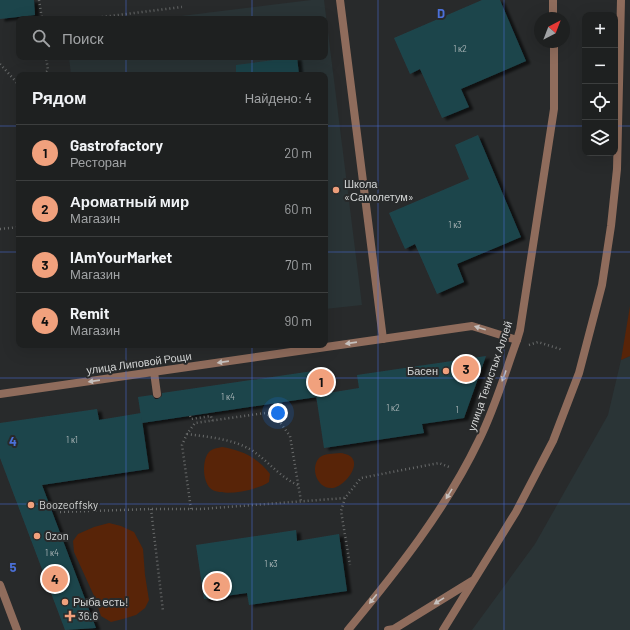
<!DOCTYPE html>
<html lang="ru">
<head>
<meta charset="utf-8">
<style>
  body { margin:0; font-family:Barlow,sans-serif; background:#262829; color:#f1f3f6 }
  .controls { position:absolute; right:12px; top:12px; display:grid; overflow:hidden; border-radius:8px; box-shadow:0 4px 16px #0002 }
  .controls button { width:36px; height:36px; display:grid; place-items:center; padding:0; border:0; border-bottom:1px solid #3c3e3e; background:#1e2020; color:#f1f3f6; font:20px sans-serif }
  .compass { position:absolute; left:534px; top:12px; width:36px; height:36px; border-radius:50%; background:#1e2020; box-shadow:0 4px 16px #0002; rotate:42deg }
  .you { position:absolute; left:278px; top:413px; width:14px; height:14px; margin:-10px; border:3px solid #fff; border-radius:50%; background:#1a73e8; box-shadow:0 0 0 6px #1a73e833 }
  .badge { display:grid; place-items:center; width:26px; height:26px; border-radius:50%; background:#f1a17d; color:#111; font-size:13px; font-weight:700 }
  .pin { position:absolute; translate:-50% -50%; border:2px solid #fff; box-shadow:0 1px 4px #0006 }
  .list { margin:0; padding:0; list-style:none }
  h2 { display:flex; justify-content:space-between; align-items:center; height:52px; margin:0; padding:0 16px; font-size:17px }
  h2 small { font-size:13px; font-weight:400; color:#a1a3a5 }
  .list li { display:grid; grid-template-columns:26px 1fr auto; gap:12px; align-items:center; box-sizing:border-box; height:56px; padding:0 16px; border-top:1px solid #3c3e3e }
  .list b { display:block; font-size:15px; white-space:nowrap }
  .list p { margin:0; font-size:13px; white-space:nowrap; color:#a1a3a5 }
  .list em { font-size:13px; font-style:normal; color:#a1a3a5 }
  .icon { flex:none; width:22px; height:22px; fill:none; stroke:currentColor; stroke-width:2; stroke-linecap:round; stroke-linejoin:round }
  .map { position:relative; flex:none; width:630px; height:630px; overflow:hidden }
  .search { position:absolute; background:#1e2020; box-shadow:0 4px 16px #0002; left:16px; top:16px; width:312px; height:44px; display:flex; align-items:center; gap:10px; box-sizing:border-box; padding:0 14px; border-radius:8px; color:#a1a3a5; font-size:15px }
  .panel { position:absolute; background:#1e2020; box-shadow:0 4px 16px #0002; left:16px; top:72px; width:312px; height:276px; border-radius:8px }
  .map>svg:first-child { display:block }
</style>
</head>
<body>
<div class="map">
<svg width="630" height="630" viewBox="0 0 630 630">
  <defs>
    <filter id="shadow"><feDropShadow dx="4.5" dy="2.5" stdDeviation="1" flood-color="#0009"/></filter>
  </defs>
  <rect width="100%" height="100%" fill="#282a2b"/>
  <g fill="#2a3436">
    <path d="M311 0H324L362 305 325 309V75H71L69 57H325V19H157Z"/>
    <path d="M630 356V630H472L535 544 608 415 621 360Z"/>
  </g>
  <g fill="#582408">
    <path d="M630 306V356L621 360Z"/>
    <path d="M222 447C242 450 258 458 270 474L269 482C258 490 220 498 210 488 202 480 202 458 210 451 214 448 218 448 222 447Z"/>
    <path d="M340 453C370 456 345 488 332 488 317 489 310 468 319 458 324 453 333 454 340 453Z"/>
    <path d="M109 523 121 526 134 532 143 549 145 575 149 600 145 608 136 615 123 619 111 622 101 616 95 598 74 552 73 541 78 534 94 527Z"/>
  </g>
  <g fill="#1e454c" filter="url(#shadow)">
    <path d="M0 0H34L35 15 0 19Z"/>
    <path d="M482 0H500L526 61 461 89 469 107 442 118 420 69 410 74 394 38Z"/>
    <path d="M297 57 299 75H236V65Z"/>
    <path d="M478 135 521 237 457 264 464 282 437 294 415 244 405 249 389 213 469 179 455 145Z"/>
    <path d="M486 356 464 418 422 424 424 433 324 448 316 395 359 388 357 375Z"/>
    <path d="M313 371 317 397 142 423 138 397 152 395 155 399H158L162 396V393Z"/>
    <path d="M97 409 99 420 141 413 149 469 42 485 96 628 65 630 0 458V423Z"/>
    <path d="M296 530 297 541 339 534 347 591 249 605 247 593 204 599 196 545Z"/>
  </g>
  <g fill="none" stroke-linecap="round" stroke-linejoin="round">
    <g stroke="#696b6b" stroke-width="2.5" stroke-dasharray="1 3" stroke-linecap="butt">
      <path d="M39 0 42 19"/>
      <path d="M86 19 182 7"/>
      <path d="M0 64 19 85"/>
      <path d="M44 75 48 70 46 57"/>
      <path d="M0 229 19 227"/>
      <path d="M529 345 538 342 563 350"/>
      <path d="M190 416 191 419 211 416 212 421"/>
      <path d="M187 434C209 437 234 439 253 451 269 462 281 478 298 485"/>
      <path d="M345 498 341 511 350 565"/>
      <path d="M151 509 163 611"/>
      <path d="M191 509 182 445 187 434 195 423 265 413 279 421 290 436 301 501"/>
      <path d="M60 512 151 509H201L345 498 361 478 439 463 449 467"/>
    </g>
    <g stroke="#8f6c5c" stroke-width="8">
      <path d="M340 0 383 339"/>
      <path d="M154 372 157 394"/>
    </g>
    <g stroke="#8f6c5c" stroke-width="8">
      <path d="M553 0V18"/>
      <path d="M0 394 472 326 517 340"/>
      <path d="M0 585 17 630"/>
      <path d="M348 630C397 571 446 509 479 440 495 408 505 373 517 340L520 330 554 109V42"/>
    </g>
    <g stroke="#8f6c5c" stroke-width="8">
      <path d="M388 630 394 629 472 581"/>
      <path d="M443 630 516 512 553 441 579 373 602 285 611 226 617 169 621 0"/>
    </g>
  </g>
  <defs><path id="oneway-solid" d="M-6-.8H1V-3.2L6.5 0L1 3.2V.8H-6Z"/></defs>
  <g fill="#c6c1be">
    <use href="#oneway-solid" transform="translate(480 328) rotate(-163)"/>
    <use href="#oneway-solid" transform="translate(351 343) rotate(172)"/>
    <use href="#oneway-solid" transform="translate(223 362) rotate(172)"/>
    <use href="#oneway-solid" transform="translate(504 376) rotate(110)"/>
    <use href="#oneway-solid" transform="translate(94 381) rotate(172)"/>
    <use href="#oneway-solid" transform="translate(449 494) rotate(121)"/>
    <use href="#oneway-solid" transform="translate(373 599) rotate(129)"/>
    <use href="#oneway-solid" transform="translate(439 601) rotate(148)"/>
  </g>
  <path fill="none" stroke="#4b70d8" stroke-width="1" stroke-opacity="0.55" d="M126 0V19M252 0V19M378 0V630M504 0V630M126 57V75M252 57V75M0 126H19M325 126H585M615 126H630M0 252H19M325 252H630M126 345V630M252 345V630M0 378H630M0 504H630"/>
  <g fill="#f1a17d" stroke="#282a2b" stroke-width="1.5">
    <circle cx="336" cy="190" r="4"/>
    <circle cx="446" cy="371" r="4"/>
    <circle cx="31" cy="505" r="4"/>
    <circle cx="37" cy="536" r="4"/>
    <circle cx="65" cy="602" r="4"/>
    <path d="M68 610h4v4h4v4h-4v4h-4v-4h-4v-4h4z"/>
  </g>
  <g text-anchor="middle" stroke-width="4" stroke-linejoin="round" paint-order="stroke">
    <g font-size="9" fill="#a6b2b4">
      <text x="460" y="52">1 к2</text>
      <text x="455" y="228">1 к3</text>
      <text x="228" y="400">1 к4</text>
      <text x="393" y="411">1 к2</text>
      <text x="457" y="413">1</text>
      <text x="72" y="443">1 к1</text>
      <text x="52" y="556">1 к4</text>
      <text x="271" y="567">1 к3</text>
    </g>
    <g font-size="11" fill="#d4d6d6" stroke="#282a2b" text-anchor="start">
      <text x="344" y="188">Школа<tspan x="344" dy="13">«Самолетум»</tspan></text>
      <text x="438" y="375" text-anchor="end">Басен</text>
      <text x="39" y="509">Boozeoffsky</text>
      <text x="45" y="540">Ozon</text>
      <text x="73" y="606">Рыба есть!</text>
      <text x="78" y="620">36.6</text>
    </g>
    <g font-size="11" fill="#d4d6d6" stroke="#282a2b">
      <text transform="translate(139 363) rotate(-8)" y="4">улица Липовой Рощи</text>
      <text transform="translate(490 376) rotate(-71)" y="4">улица Тенистых Аллей</text>
    </g>
  </g>
  <g font-size="13" text-anchor="middle" font-weight="bold" fill="#4b70d8" stroke="#282a2b" stroke-width="4" stroke-linejoin="round" paint-order="stroke">
    <text x="441" y="18">D</text>
    <text x="13" y="446">4</text>
    <text x="13" y="572">5</text>
  </g>
</svg>
<div class="controls">
<button>+</button>
<button>−</button>
<button><svg class="icon" aria-label="locate" viewBox="0 0 24 24"><circle cx="12" cy="12" r="6"/><path d="M12 2v4M12 18v4M2 12h4M18 12h4"/></svg></button>
<button><svg class="icon" aria-label="layers" viewBox="0 0 24 24"><path d="M12 4l9 5-9 5-9-5zM3 14l9 5 9-5"/></svg></button>
</div>
<svg class="compass" viewBox="-18 -18 36 36"><path d="M0-13l5 13h-10z" fill="#e53935"/><path d="M0 13l5-13h-10z" fill="#a1a3a5"/></svg>
<div class="you"></div>
<div class="pin badge" style="left:321px;top:382px">1</div>
<div class="pin badge" style="left:217px;top:586px">2</div>
<div class="pin badge" style="left:466px;top:369px">3</div>
<div class="pin badge" style="left:55px;top:579px">4</div>
<div class="search"><svg class="icon" aria-label="search" viewBox="0 0 24 24"><circle cx="10" cy="10" r="6"/><path d="M15 15l6 6"/></svg>Поиск</div>
<section class="panel">
<h2>Рядом<small>Найдено: 4</small></h2>
<ul class="list">
<li><span class="badge">1</span><div><b>Gastrofactory</b><p>Ресторан</p></div><em>20 m</em></li>
<li><span class="badge">2</span><div><b>Ароматный мир</b><p>Магазин</p></div><em>60 m</em></li>
<li><span class="badge">3</span><div><b>IAmYourMarket</b><p>Магазин</p></div><em>70 m</em></li>
<li><span class="badge">4</span><div><b>Remit</b><p>Магазин</p></div><em>90 m</em></li>
</ul>
</section>
</div>
</body>
</html>
